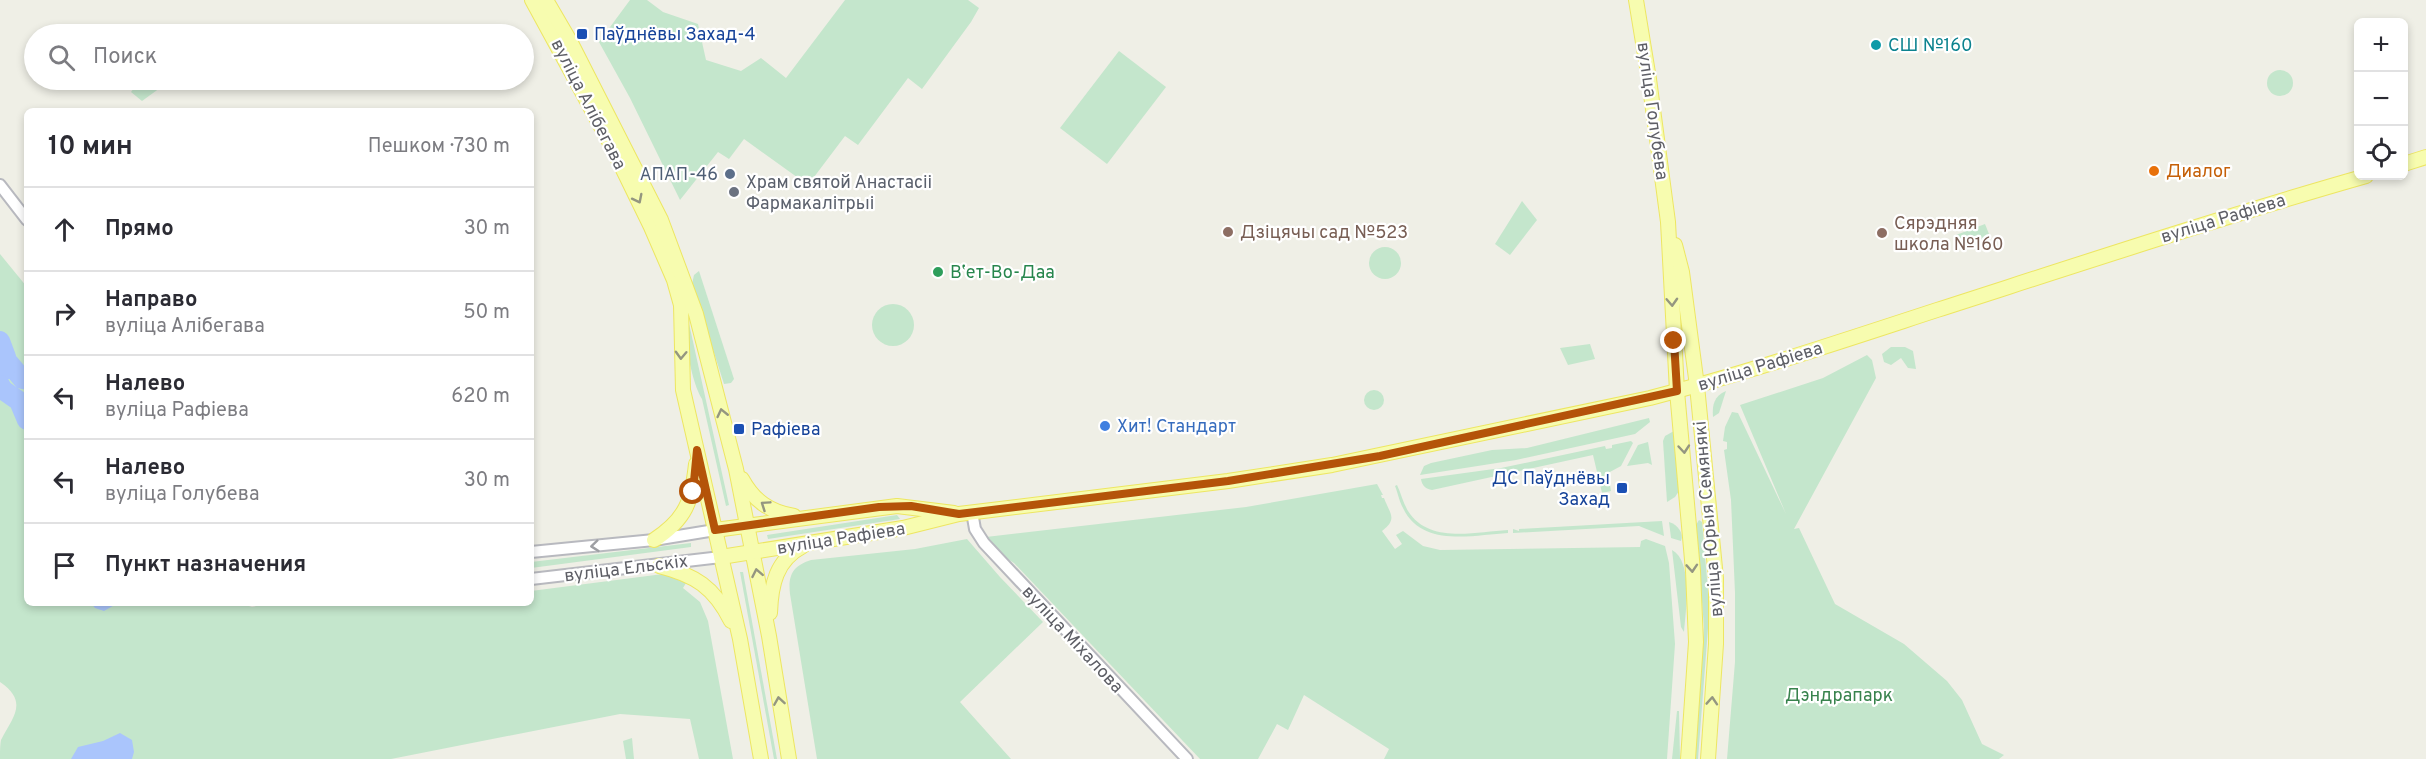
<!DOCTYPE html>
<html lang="ru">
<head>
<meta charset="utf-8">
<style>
  body { margin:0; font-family:Overpass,sans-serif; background:#f2f2f3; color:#2b2b33 }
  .controls { position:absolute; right:18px; top:18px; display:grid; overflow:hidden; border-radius:9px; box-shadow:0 3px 9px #0003 }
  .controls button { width:54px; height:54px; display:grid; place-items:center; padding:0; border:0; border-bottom:2px solid #e1e1e2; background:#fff; color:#2b2b33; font:30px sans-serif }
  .stop { position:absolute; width:18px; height:18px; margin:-14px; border:4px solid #b45309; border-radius:50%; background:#fff }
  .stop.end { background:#b45309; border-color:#fff; box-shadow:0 2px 6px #0008 }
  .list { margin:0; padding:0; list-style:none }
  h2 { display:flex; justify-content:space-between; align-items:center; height:78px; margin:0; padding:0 24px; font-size:26px }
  h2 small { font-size:20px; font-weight:400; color:#7c7c81 }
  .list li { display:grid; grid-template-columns:39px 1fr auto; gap:18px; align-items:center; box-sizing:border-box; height:84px; padding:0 24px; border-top:2px solid #e1e1e2 }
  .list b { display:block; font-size:22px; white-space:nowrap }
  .list p { margin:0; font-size:20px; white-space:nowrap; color:#7c7c81 }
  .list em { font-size:20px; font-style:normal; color:#7c7c81 }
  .icon { flex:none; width:33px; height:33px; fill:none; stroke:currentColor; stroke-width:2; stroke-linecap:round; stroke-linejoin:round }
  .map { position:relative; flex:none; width:2426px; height:759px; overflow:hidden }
  .search { position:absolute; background:#fff; box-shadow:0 3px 9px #0003; left:24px; top:24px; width:510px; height:66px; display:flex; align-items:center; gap:15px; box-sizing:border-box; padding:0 21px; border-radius:33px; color:#7c7c81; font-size:22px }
  .panel { position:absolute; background:#fff; box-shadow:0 3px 9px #0003; left:24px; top:108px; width:510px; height:498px; border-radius:9px }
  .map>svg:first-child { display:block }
</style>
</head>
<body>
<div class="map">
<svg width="2426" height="759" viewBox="0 0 2426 759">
  <rect width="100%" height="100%" fill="#efefe6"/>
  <g fill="#c4e6cc">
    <path d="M630 0H647L663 12 698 24 706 60 741 71 761 58 786 78 845 0H968L979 8 971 22 922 89 908 78 858 145 845 136 808 185 744 139 729 159 718 152 680 200 630 98 599 42Z"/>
    <path d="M1119 51 1166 87 1107 164 1060 128Z"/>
    <circle cx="2280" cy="83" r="13"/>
    <path d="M140 80H171L142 101 131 92Z"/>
    <path d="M1522 201 1537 220 1510 255 1495 244Z"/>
    <path d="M1985 224 1991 239 1962 250 1956 235Z"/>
    <circle cx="1385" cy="263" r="16"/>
    <path d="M0 254 27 287V603H240L252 607 271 603H531V591L663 574 686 583 683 588 700 602 708 621 733 759H699L690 719 620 714 391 759H0C0 753 0 745 1 740 13 717 29 702 0 682Z"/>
    <path d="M699 271 734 379 731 383 724 384 692 284 694 275Z"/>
    <circle cx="893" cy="325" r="21"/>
    <path d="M688 321 690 328 729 505 726 506 702 399C692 383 683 339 688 321Z"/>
    <path d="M1590 344 1595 359 1568 365 1560 348Z"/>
    <path d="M1891 347H1905L1913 351 1916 369 1908 368 1901 358 1891 365 1884 362 1882 354Z"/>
    <path d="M1867 355 1872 360 1876 378 1794 529 1799 528 1835 604 1904 644 1947 681 1962 700 1982 744 2004 755 1999 759H1727L1735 662V593L1731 500 1724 450 1727 449V442L1723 441 1725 427 1732 412 1738 413 1786 514 1740 405 1823 378Z"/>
    <circle cx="1374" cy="400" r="10"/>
    <path d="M1726 391 1719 413 1713 417C1712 405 1714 396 1726 391Z"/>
    <path d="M1649 418 1650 422 1635 434 1516 460 1420 475 1424 466 1431 463 1492 450 1527 448Z"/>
    <path d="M1674 431 1679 491 1675 497 1667 502 1663 441 1665 436Z"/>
    <path d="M1631 441 1633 443 1621 466 1608 473 1611 491 1602 493 1593 455 1432 490C1426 489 1422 486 1421 479L1501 468 1605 446 1606 449 1612 448V445Z"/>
    <path d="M1648 442 1652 465 1648 463 1627 466 1638 445Z"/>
    <path d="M1377 484 1383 495H1381L1382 498H1384C1390 514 1398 519 1382 531L1395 549 1402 544 1396 535 1403 531 1423 546 1440 550 1640 547 1641 541 1646 539 1665 546 1669 563 1675 644 1667 759H1384L1389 749 1304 695 1288 730 1277 724 1258 759H1200L1014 563 995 551 986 537 1246 507Z"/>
    <path d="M1397 485C1401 493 1403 503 1408 511 1429 544 1474 532 1508 530V533C1473 535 1422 548 1403 508 1399 501 1398 493 1395 486Z"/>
    <path d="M897 515 900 519 768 539 767 535Z"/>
    <path d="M1699 520 1702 522 1708 590V628L1698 759H1695L1704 627 1696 525Z"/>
    <path d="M1662 521 1664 536 1639 526 1513 533V529L1519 531V529Z"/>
    <path d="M1669 522C1678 525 1684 533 1681 541L1671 538Z"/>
    <path d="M967 539 1000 577 1043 622 960 702 1011 759H817L790 594C788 576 792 566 811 560L915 549Z"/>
    <path d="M691 543V547L531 568V562Z"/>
    <path d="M1672 550C1693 561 1686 611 1684 632L1681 627Z"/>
    <path d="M740 572H743L777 759H774Z"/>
    <path d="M1677 711H1679L1680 759H1672Z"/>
    <path d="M632 738 634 759H626L623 741Z"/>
  </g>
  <g fill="#aac5fc">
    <path d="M0 345 11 350 27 369V390L17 388 0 368Z"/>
    <path d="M91 603H118L104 611 95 608Z"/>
    <path d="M120 733 132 740 134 752 132 759H71L78 747 103 741Z"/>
  </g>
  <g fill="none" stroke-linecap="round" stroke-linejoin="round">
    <g stroke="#aac5fc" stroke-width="20">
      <path d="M0 341 6 357 5 370"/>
      <path d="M0 385 3 390 19 401 27 420"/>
    </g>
    <defs>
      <g id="minor">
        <path d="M0 185 27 220"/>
        <path d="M972 512 975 529 984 543 1187 759"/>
        <path d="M531 552 654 540 715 530"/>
        <path d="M531 579 721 557"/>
      </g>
      <g id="major">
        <path d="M532 0 612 147 651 227 674 280 681 305 683 390 740 639 761 759"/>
        <path d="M546 0 570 41 661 220 696 314 736 469 769 636 789 759"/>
        <path d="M1636 0 1649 79 1668 222 1677 391 1693 571 1696 642 1688 759"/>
        <path d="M2404 164 2426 157"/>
        <path d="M1675 245 1682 272 1697 386 1716 578V644L1708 759"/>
        <path d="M742 479C754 501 770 512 794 516"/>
        <path d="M715 530 897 506 954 513"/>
        <path d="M654 540C686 519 692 501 696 464"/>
        <path d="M721 557 903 528 959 514 1228 481 1332 465 1650 398C1747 373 1842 341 1937 310 2080 264 2222 217 2366 176"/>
        <path d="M659 566C695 575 714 587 731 621"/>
        <path d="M770 613C771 585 776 560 803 546"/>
      </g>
    </defs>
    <use href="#minor" stroke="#b8b9bf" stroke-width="14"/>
    <use href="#major" stroke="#ede662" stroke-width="16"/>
    <use href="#minor" stroke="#fff" stroke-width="10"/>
    <use href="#major" stroke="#f7fcaf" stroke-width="14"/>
  </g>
  <defs><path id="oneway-chevron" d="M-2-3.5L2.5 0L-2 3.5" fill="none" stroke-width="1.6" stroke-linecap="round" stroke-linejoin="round" transform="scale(1.5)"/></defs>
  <g stroke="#949680">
    <use href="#oneway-chevron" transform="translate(638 199) rotate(63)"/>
    <use href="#oneway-chevron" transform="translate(1672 302) rotate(87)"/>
    <use href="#oneway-chevron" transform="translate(681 355) rotate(92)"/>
    <use href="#oneway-chevron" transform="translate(722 413) rotate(-103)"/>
    <use href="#oneway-chevron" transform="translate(1684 449) rotate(85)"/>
    <use href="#oneway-chevron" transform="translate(765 505) rotate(-146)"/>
    <use href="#oneway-chevron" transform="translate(1692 568) rotate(86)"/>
    <use href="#oneway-chevron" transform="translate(757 573) rotate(-101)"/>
    <use href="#oneway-chevron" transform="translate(779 701) rotate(-99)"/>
    <use href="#oneway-chevron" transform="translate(1712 701) rotate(-86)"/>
  </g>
  <use stroke="#9e9fa3" href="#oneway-chevron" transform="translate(595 546) rotate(174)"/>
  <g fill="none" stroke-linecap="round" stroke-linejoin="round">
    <path stroke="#b45309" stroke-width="8" d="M693 492 697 450 715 530 879 507 911 506 959 514 1228 481 1380 456 1677 391 1674 341"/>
  </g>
  <g fill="#1a4fb4" stroke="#fff" stroke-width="2">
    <rect x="576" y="28" width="12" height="12" rx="3"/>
    <rect x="733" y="423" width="12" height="12" rx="3"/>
    <rect x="1616" y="482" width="12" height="12" rx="3"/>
  </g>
  <circle fill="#0f9aa8" stroke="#fff" stroke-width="2" cx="1876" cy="45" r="6"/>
  <circle fill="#e8710a" stroke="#fff" stroke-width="2" cx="2154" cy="171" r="6"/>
  <circle fill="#5c6f8a" stroke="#fff" stroke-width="2" cx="730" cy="174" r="6"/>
  <circle fill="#6b7280" stroke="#fff" stroke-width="2" cx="734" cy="192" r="6"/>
  <g fill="#8d6e63" stroke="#fff" stroke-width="2">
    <circle cx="1228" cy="232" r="6"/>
    <circle cx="1882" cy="233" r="6"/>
  </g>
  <circle fill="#2e9e5b" stroke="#fff" stroke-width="2" cx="938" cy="272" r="6"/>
  <circle fill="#3f7fe0" stroke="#fff" stroke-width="2" cx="1105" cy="426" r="6"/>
  <g text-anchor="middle" stroke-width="4.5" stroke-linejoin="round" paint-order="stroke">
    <g font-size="18" fill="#164399" stroke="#fff" text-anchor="start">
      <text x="594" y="40">Паўднёвы Захад-4</text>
      <text x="751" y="435">Рафіева</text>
      <text x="1610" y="484" text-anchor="end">ДС Паўднёвы<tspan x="1610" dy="21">Захад</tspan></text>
    </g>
    <g font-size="18" fill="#0d838f" stroke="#fff" text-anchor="start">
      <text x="1888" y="51">СШ №160</text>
    </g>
    <g font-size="18" fill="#5e5f66" stroke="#fff">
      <text transform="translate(589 104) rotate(63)" y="6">вуліца Алібегава</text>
      <text transform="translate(1653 111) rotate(82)" y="6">вуліца Голубева</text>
      <text transform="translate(2223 218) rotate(-17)" y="6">вуліца Рафіева</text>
      <text transform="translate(1760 366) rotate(-17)" y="6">вуліца Рафіева</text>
      <text transform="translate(1708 519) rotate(-95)" y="6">вуліца Юрыя Семянякі</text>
      <text transform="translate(841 538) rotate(-9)" y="6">вуліца Рафіева</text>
      <text transform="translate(626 568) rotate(-7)" y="6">вуліца Ельскіх</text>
      <text transform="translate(1073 639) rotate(47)" y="6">вуліца Міхалова</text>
    </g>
    <g font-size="18" fill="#c56008" stroke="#fff" text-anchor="start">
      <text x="2166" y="177">Диалог</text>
    </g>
    <g font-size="18" fill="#4e5e75" stroke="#fff" text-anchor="end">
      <text x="718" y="180">АПАП-46</text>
    </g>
    <g font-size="18" fill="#5b616d" stroke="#fff" text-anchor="start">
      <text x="746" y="188">Храм святой Анастасіі<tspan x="746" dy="21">Фармакалітрыі</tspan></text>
    </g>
    <g font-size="18" fill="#785e54" stroke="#fff" text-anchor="start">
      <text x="1894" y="229">Сярэдняя<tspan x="1894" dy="21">школа №160</tspan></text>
      <text x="1240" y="238">Дзіцячы сад №523</text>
    </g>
    <g font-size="18" fill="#27864d" stroke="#fff" text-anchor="start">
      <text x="950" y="278">Вʼет-Во-Даа</text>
    </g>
    <g font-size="18" fill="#366cbe" stroke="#fff" text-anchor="start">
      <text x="1117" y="432">Хит! Стандарт</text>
    </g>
    <g font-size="18" fill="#38834d" stroke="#fff">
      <text x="1839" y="701">Дэндрапарк</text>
    </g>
  </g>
</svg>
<div class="controls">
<button>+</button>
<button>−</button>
<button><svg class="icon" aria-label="locate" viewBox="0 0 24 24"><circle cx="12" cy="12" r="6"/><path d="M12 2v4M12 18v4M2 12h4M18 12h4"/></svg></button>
</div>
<div class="stop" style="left:693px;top:492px"></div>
<div class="stop end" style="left:1674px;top:341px"></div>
<div class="search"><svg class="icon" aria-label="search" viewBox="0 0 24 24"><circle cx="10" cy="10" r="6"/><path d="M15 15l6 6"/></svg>Поиск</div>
<section class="panel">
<h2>10 мин<small>Пешком · 730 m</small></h2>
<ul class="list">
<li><svg class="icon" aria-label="ahead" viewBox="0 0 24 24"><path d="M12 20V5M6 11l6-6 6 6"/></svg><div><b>Прямо</b></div><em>30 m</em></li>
<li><svg class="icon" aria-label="right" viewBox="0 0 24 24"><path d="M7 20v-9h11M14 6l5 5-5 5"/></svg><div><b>Направо</b><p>вуліца Алібегава</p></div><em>50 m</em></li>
<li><svg class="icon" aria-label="left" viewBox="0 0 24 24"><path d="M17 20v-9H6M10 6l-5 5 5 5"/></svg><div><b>Налево</b><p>вуліца Рафіева</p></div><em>620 m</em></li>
<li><svg class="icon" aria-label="left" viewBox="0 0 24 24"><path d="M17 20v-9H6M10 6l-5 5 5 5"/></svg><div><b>Налево</b><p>вуліца Голубева</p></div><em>30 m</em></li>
<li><svg class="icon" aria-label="arrive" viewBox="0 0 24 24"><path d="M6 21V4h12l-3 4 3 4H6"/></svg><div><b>Пункт назначения</b></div></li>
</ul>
</section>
</div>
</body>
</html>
